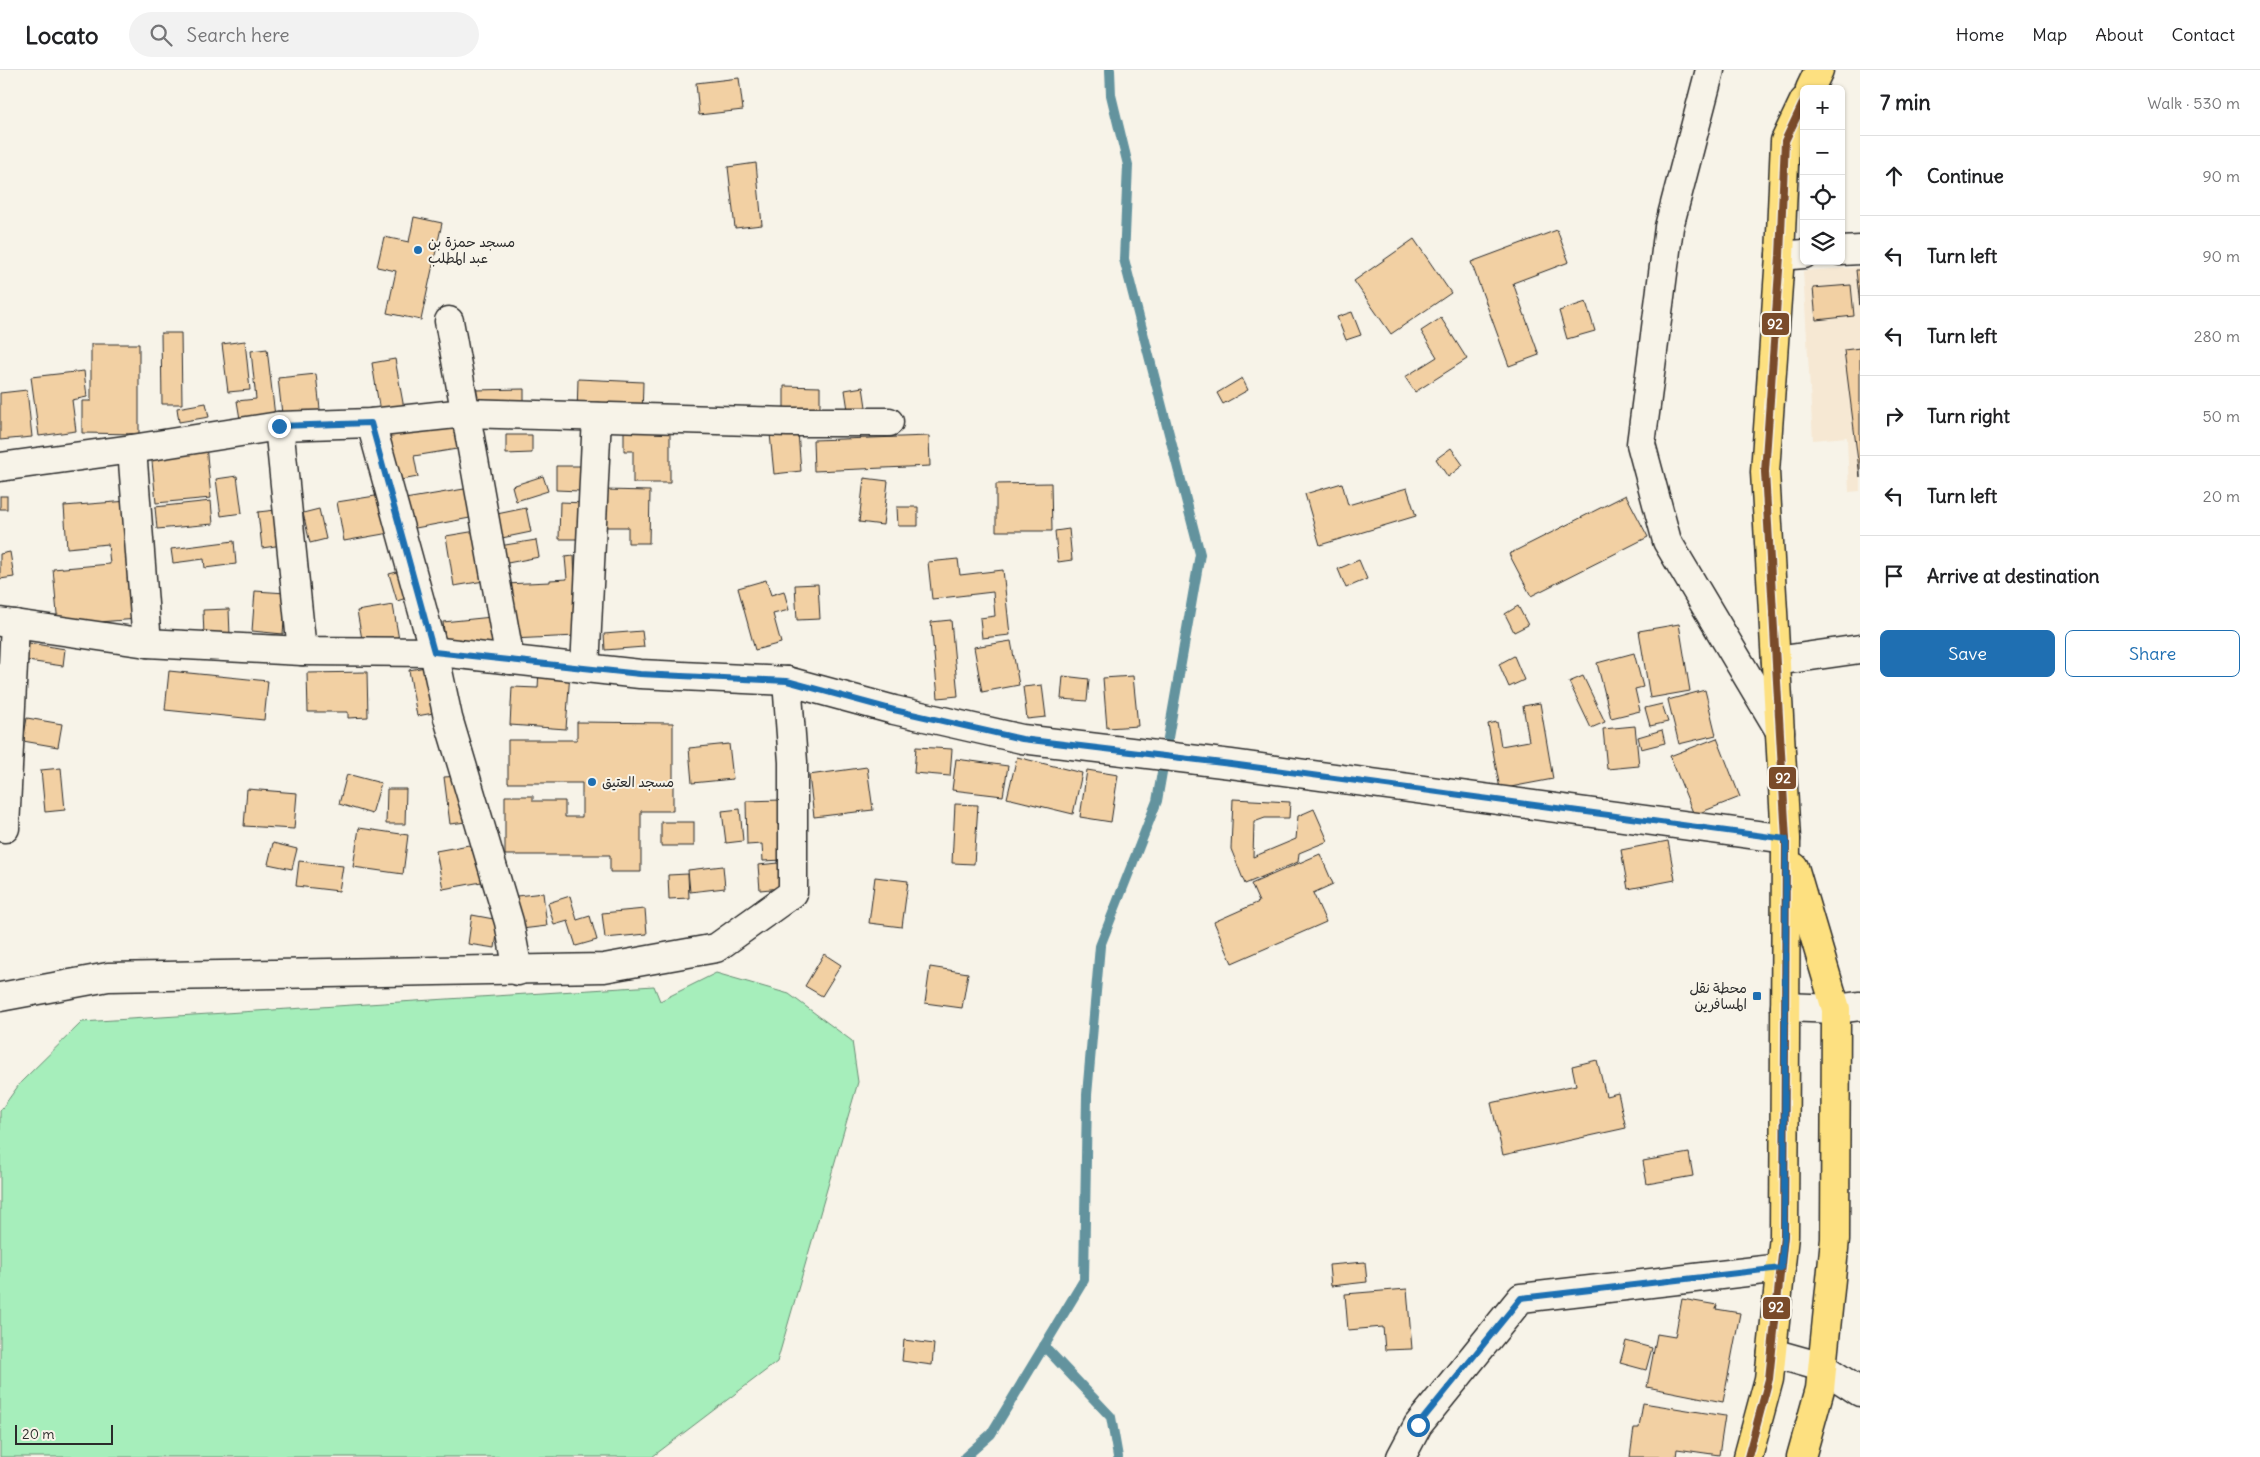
<!DOCTYPE html>
<html lang="en">
<head>
<meta charset="utf-8">
<style>
  body { margin:0; font-family:Delius,"Playpen Sans Arabic",sans-serif; background:#f2f2f2; color:#202124 }
  .controls { position:absolute; right:15px; top:15px; display:grid; overflow:hidden; border-radius:8px; box-shadow:0 1px 4px #0004 }
  .controls button { width:45px; height:45px; display:grid; place-items:center; padding:0; border:0; border-bottom:1px solid #e0e0e0; background:#fff; color:#202124; font:25px sans-serif }
  .scale { position:absolute; left:15px; bottom:12px; width:98px; box-sizing:border-box; padding-left:5px; border:2px solid #2b2b2b; border-top:0; font-size:14px; line-height:18px; white-space:nowrap; color:#2b2b2b; -webkit-text-stroke:4px #f7f3e8; paint-order:stroke }
  .stop { position:absolute; width:15px; height:15px; margin:-11px; border:4px solid #1f6fb2; border-radius:50%; background:#fff }
  .stop.end { background:#1f6fb2; border-color:#fff; box-shadow:0 1px 5px #0008 }
  .list { margin:0; padding:0; list-style:none }
  h2 { display:flex; justify-content:space-between; align-items:center; height:65px; margin:0; padding:0 20px; font-size:21px }
  h2 small { font-size:16px; font-weight:400; color:#757577 }
  .list li { display:grid; grid-template-columns:32px 1fr auto; gap:15px; align-items:center; box-sizing:border-box; height:80px; padding:0 20px; border-top:1px solid #e0e0e0 }
  .list b { display:block; font-size:19px; white-space:nowrap }
  .list em { font-size:16px; font-style:normal; color:#757577 }
  .actions { display:flex; gap:10px; padding:15px 20px }
  .actions a { flex:1; padding:11px 0; border:1px solid #1f6fb2; border-radius:8px; text-align:center; font-size:18px; color:#1f6fb2 }
  .actions .main { background:#1f6fb2; color:#fff }
  .icon { flex:none; width:28px; height:28px; fill:none; stroke:currentColor; stroke-width:2; stroke-linecap:round; stroke-linejoin:round }
  .map { position:relative; flex:none; width:1860px; height:1387px; overflow:hidden }
  header { display:flex; align-items:center; gap:30px; box-sizing:border-box; height:70px; padding:0 25px; background:#fff; border-bottom:1px solid #e0e0e0 }
  header strong { font-size:24px }
  nav { display:flex; gap:28px; margin-inline-start:auto; font-size:18px }
  .search { width:350px; height:45px; background:#f2f2f2; display:flex; align-items:center; gap:12px; box-sizing:border-box; padding:0 18px; border-radius:28px; color:#757577; font-size:19px }
  main { display:flex }
  aside { flex:1; background:#fff }
  .map>svg:first-child { display:block }
</style>
</head>
<body>
<header>
<strong>Locato</strong>
<div class="search"><svg class="icon" aria-label="search" viewBox="0 0 24 24"><circle cx="10" cy="10" r="6"/><path d="M15 15l6 6"/></svg>Search here</div>
<nav><a>Home</a><a>Map</a><a>About</a><a>Contact</a></nav>
</header>
<main>
<div class="map">
<svg width="1860" height="1387" viewBox="0 0 1860 1387">
  <rect width="100%" height="100%" fill="#f7f3e8"/>
  <filter id="ink" filterUnits="userSpaceOnUse"><feTurbulence type="fractalNoise" baseFrequency=".02" numOctaves="2"/><feDisplacementMap in="SourceGraphic" scale="10" xChannelSelector="R" yChannelSelector="G"/><feConvolveMatrix kernelMatrix="1 2 1 2 8 2 1 2 1" color-interpolation-filters="sRGB"/></filter>
  <g filter="url(#ink)">
    <path fill="#f6e8d3" d="M1860 197V421L1849 422 1847 367 1813 370 1803 201Z"/>
    <path fill="#a6eebb" stroke="#688c73" d="M716 903 789 924 852 971 858 1012 777 1292 652 1387H0V1041L21 1012 82 952 654 916 660 931Z"/>
    <g fill="none" stroke-linecap="round" stroke-linejoin="round">
      <g stroke="#64939e" stroke-width="10">
        <path d="M1044 1276 1111 1347 1118 1387"/>
        <path d="M965 1387 991 1364 1084 1210 1087 1025 1100 876 1157 731 1200 484 1124 189 1128 95 1111 25 1110 0"/>
      </g>
    </g>
    <g fill="#f2d0a3" stroke="#2b2b2b">
      <path d="M739 8 743 40 699 45 696 13Z"/>
      <path d="M756 93 762 155 735 158 728 97Z"/>
      <path d="M414 147 442 153 421 250 387 243 396 201 377 197 384 167 409 172Z"/>
      <path d="M1557 160 1569 192 1513 213 1539 285 1509 296 1471 192Z"/>
      <path d="M1414 169 1451 223 1391 264 1354 211Z"/>
      <path d="M1856 200H1860V236Z"/>
      <path d="M1851 215 1854 246 1816 250 1813 218Z"/>
      <path d="M1586 232 1595 261 1567 269 1559 241Z"/>
      <path d="M1352 242 1361 265 1346 270 1337 247Z"/>
      <path d="M1441 248 1467 289 1415 322 1405 307 1437 287 1421 261Z"/>
      <path d="M161 263H181L182 334H162Z"/>
      <path d="M245 271 250 320 228 322 222 274Z"/>
      <path d="M91 274H139V364L82 363V331H91Z"/>
      <path d="M1860 278V407L1844 280Z"/>
      <path d="M267 279 275 346 240 349 237 331 256 329 251 281Z"/>
      <path d="M395 289 405 344 381 348 372 293Z"/>
      <path d="M84 301 87 327 72 330 76 361 39 366 31 307Z"/>
      <path d="M316 304 321 348 283 353 278 308Z"/>
      <path d="M1242 308 1248 320 1223 334 1217 323Z"/>
      <path d="M578 309 643 312 642 348 577 345Z"/>
      <path d="M784 316 820 317V342L784 341Z"/>
      <path d="M863 317 866 337 848 340 845 320Z"/>
      <path d="M524 319V339H476L475 320Z"/>
      <path d="M27 320 32 367 0 370V323Z"/>
      <path d="M206 333 209 347 179 352 177 338Z"/>
      <path d="M458 350 463 378 414 386 418 407 395 411 387 361Z"/>
      <path d="M624 360H670V413H633V381H624Z"/>
      <path d="M798 362 801 401 774 404 770 364Z"/>
      <path d="M506 365H532V383L506 384Z"/>
      <path d="M929 366 930 396 814 401 813 370Z"/>
      <path d="M206 375 211 428 156 433 151 381Z"/>
      <path d="M1451 378 1463 395 1448 407 1436 389Z"/>
      <path d="M556 396H581L580 421 556 420Z"/>
      <path d="M237 406 242 443 221 446 216 409Z"/>
      <path d="M543 406 548 421 516 431 512 416Z"/>
      <path d="M864 408 888 411 883 455 859 452Z"/>
      <path d="M1051 413 1052 461H996V414Z"/>
      <path d="M1342 413 1348 435 1407 418 1416 446 1320 475 1305 424Z"/>
      <path d="M476 417 481 446 410 459 405 429Z"/>
      <path d="M605 420 650 421 649 473H628V457H605Z"/>
      <path d="M388 424 395 462 344 471 337 432Z"/>
      <path d="M1626 425 1648 467 1531 526 1509 484Z"/>
      <rect x="0" y="426" width="7" height="13"/>
      <path d="M128 431 138 549 58 555 53 499 110 494 108 474 67 478 64 436Z"/>
      <path d="M211 431 213 454 157 459 155 437Z"/>
      <path d="M560 432 586 433 585 469H559Z"/>
      <path d="M897 437H918V456H898Z"/>
      <path d="M526 438 531 462 497 469 492 445Z"/>
      <path d="M285 439 289 474 262 478 258 442Z"/>
      <path d="M319 439 326 469 310 473 303 443Z"/>
      <path d="M1069 459 1072 490 1058 492 1055 461Z"/>
      <path d="M482 460 490 510 454 516 446 466Z"/>
      <path d="M536 470 539 487 497 495 493 477Z"/>
      <path d="M234 471 236 494 205 498 204 489 173 493 171 479Z"/>
      <path d="M10 482 14 507 0 509V484Z"/>
      <path d="M574 486 577 566 511 569 505 514 550 512V510L567 509 565 487Z"/>
      <path d="M958 489 960 505 1003 500 1010 565 982 568 980 548 995 546 993 522 932 529 928 492Z"/>
      <path d="M1359 490 1367 509 1346 518 1338 499Z"/>
      <path d="M408 499 416 525 397 531 389 504Z"/>
      <path d="M766 510 771 525 784 521 789 540 773 544 781 573 755 580 738 518Z"/>
      <path d="M818 514 820 549 797 550 795 515Z"/>
      <path d="M255 521 286 523 283 564 252 561Z"/>
      <path d="M393 535 399 570 363 575 357 541Z"/>
      <path d="M1518 536 1528 555 1514 562 1505 544Z"/>
      <path d="M229 539 230 566 204 567 203 540Z"/>
      <path d="M492 547 495 574 446 579 443 552Z"/>
      <path d="M951 550 958 626 938 628 931 552Z"/>
      <path d="M1679 554 1690 621 1650 628 1639 561Z"/>
      <path d="M642 561 644 577 605 580 604 564Z"/>
      <path d="M1011 571 1019 615 982 622 974 577Z"/>
      <path d="M23 572 65 579 63 596 20 590Z"/>
      <path d="M1634 583 1643 617 1635 619 1640 641 1611 648 1597 593Z"/>
      <path d="M1514 586 1524 610 1509 617 1499 594Z"/>
      <path d="M431 596 439 642 417 646 409 600Z"/>
      <path d="M539 600 570 602 566 659 510 655 512 617 538 618Z"/>
      <path d="M169 601 268 611 264 650 165 640Z"/>
      <path d="M367 602 368 647 348 648V642H308L307 603Z"/>
      <path d="M1063 606 1089 609 1087 631 1061 629Z"/>
      <path d="M1133 606 1138 656 1107 658 1103 608Z"/>
      <path d="M1583 606 1605 652 1591 658 1569 612Z"/>
      <path d="M1042 615 1046 647 1027 649 1023 617Z"/>
      <path d="M1705 620 1716 665 1679 674 1668 630Z"/>
      <path d="M1540 633 1553 709 1500 719 1488 654 1497 652 1501 676 1529 671 1523 636Z"/>
      <path d="M1662 634 1668 652 1650 656 1645 638Z"/>
      <path d="M27 648 62 654 58 677 23 671Z"/>
      <path d="M577 652 673 653V741H641V802H610V785H505V726H533V731H565V747H582V713H508V670H577Z"/>
      <path d="M1635 656 1639 696 1607 699 1603 659Z"/>
      <path d="M1662 660 1665 673 1641 679 1638 667Z"/>
      <path d="M1717 668 1740 727 1694 745 1670 686Z"/>
      <path d="M729 674 733 709 692 713 689 678Z"/>
      <path d="M916 677 952 679 950 706 914 703Z"/>
      <path d="M1017 687 1082 703 1073 744 1007 728Z"/>
      <path d="M956 689 1008 696 1003 726 952 720Z"/>
      <path d="M867 697 873 740 814 747 809 705Z"/>
      <path d="M61 698 65 740 45 742 41 700Z"/>
      <path d="M1087 700 1118 705 1111 752 1080 747Z"/>
      <path d="M347 704 381 713 372 744 339 734Z"/>
      <path d="M461 706 466 752 450 754 444 707Z"/>
      <path d="M247 719 297 723 294 759 244 756Z"/>
      <path d="M387 719H406L405 754H386Z"/>
      <path d="M1233 729 1290 732 1289 748H1265L1254 752 1253 787 1296 769 1298 746 1314 739 1328 771 1299 783 1298 792 1245 814 1231 779Z"/>
      <path d="M781 730 783 790 763 791 762 774 747 775 746 731Z"/>
      <path d="M955 734 978 735 974 794 952 793Z"/>
      <path d="M740 739 743 771 726 773 722 741Z"/>
      <rect x="661" y="752" width="33" height="24"/>
      <path d="M359 758 408 765 403 804 353 797Z"/>
      <path d="M1668 771 1675 810 1628 819 1621 780Z"/>
      <path d="M273 773 297 779 292 799 268 794Z"/>
      <path d="M480 773 487 811 443 819 436 781Z"/>
      <path d="M1320 784 1333 814 1313 823 1326 852 1232 893 1214 852 1259 832 1251 814Z"/>
      <path d="M299 791 343 796 339 821 296 816Z"/>
      <path d="M779 793 782 818 760 820 758 795Z"/>
      <path d="M723 796 725 818 690 822 688 800Z"/>
      <path d="M688 804 689 828 669 829 668 805Z"/>
      <path d="M875 807 908 811 902 857 869 853Z"/>
      <path d="M543 823 547 856 513 860 508 827Z"/>
      <path d="M570 826 577 850 590 846 597 870 576 876 568 851 554 855 548 833Z"/>
      <path d="M645 839 647 864 605 868 602 843Z"/>
      <path d="M472 845 499 850 495 878 468 874Z"/>
      <path d="M824 884 841 895 822 926 805 916Z"/>
      <path d="M930 897 968 903 962 938 925 933Z"/>
      <path d="M1597 990 1606 1026 1618 1023 1626 1058 1503 1085 1491 1033 1576 1015 1572 996Z"/>
      <path d="M1689 1083 1693 1106 1647 1114 1643 1091Z"/>
      <path d="M1365 1192 1367 1212 1331 1216 1329 1195Z"/>
      <path d="M1407 1219 1412 1279 1385 1280 1383 1257 1348 1260 1345 1224Z"/>
      <path d="M1682 1229 1717 1235 1716 1239 1740 1243 1723 1332 1647 1317 1657 1264 1675 1267Z"/>
      <path d="M904 1270 934 1274 932 1295 902 1291Z"/>
      <path d="M1626 1271 1652 1278 1646 1300 1620 1293Z"/>
      <path d="M1643 1333 1725 1346 1719 1385 1677 1379 1676 1387H1630L1634 1358H1639Z"/>
    </g>
    <g fill="none" stroke-linecap="round" stroke-linejoin="round">
      <defs>
        <g id="minor">
          <path d="M1710 0 1669 157 1641 374 1667 471 1780 661"/>
          <path d="M1841 181 1860 180"/>
          <path d="M1780 186 1804 184"/>
          <path d="M449 251 510 590"/>
          <path d="M371 353 434 582 448 648 509 852 518 901"/>
          <path d="M279 356 302 581"/>
          <path d="M132 379 279 356 371 353 465 343 788 352H889"/>
          <path d="M0 397 132 379 147 573"/>
          <path d="M0 552 147 573 302 581 440 582 640 604 787 611 894 640 1022 669 1231 694 1786 769"/>
          <path d="M1776 591 1860 579"/>
          <path d="M585 599 597 347"/>
          <path d="M0 757 5 758 15 554"/>
          <path d="M0 927 108 907 604 898 716 878 793 823V692L787 611"/>
          <path d="M1785 937 1836 939 1860 936"/>
          <path d="M1772 1283 1822 1297 1860 1322"/>
          <path d="M1401 1387 1418 1355 1521 1228 1781 1198"/>
        </g>
        <g id="major">
          <path d="M1810 19 1819 0"/>
          <path d="M1794 797 1836 939 1835 1169 1820 1319 1801 1387"/>
          <path d="M1748 1387 1769 1309 1784 1166 1786 769 1765 402 1780 186 1785 71 1804 31"/>
        </g>
      </defs>
      <use href="#minor" stroke="#2b2b2b" stroke-width="31"/>
      <use href="#major" stroke="#2b2b2b" stroke-width="31"/>
      <use href="#minor" stroke="#f7f3e8" stroke-width="28"/>
      <use href="#major" stroke="#fde080" stroke-width="28"/>
      <defs>
        <path id="bus-1" d="M1748 1387 1769 1309 1784 1166 1786 769 1765 402 1780 186 1785 71 1804 31"/>
      </defs>
      <use href="#bus-1" stroke="#f7f3e8" stroke-width="11"/>
      <use href="#bus-1" stroke="#7a4b2a" stroke-width="8"/>
    </g>
  </g>
  <g fill="none" stroke-linecap="round" stroke-linejoin="round" filter="url(#ink)">
    <path stroke="#1f6fb2" stroke-width="6" d="M279 356 371 353 434 582 640 604 787 611 894 640 1022 669 1231 694 1786 769 1784 1166 1781 1198 1521 1228 1418 1355"/>
  </g>
  <g fill="#1f6fb2" stroke="#f7f3e8" stroke-width="2">
    <circle cx="418" cy="180" r="5"/>
    <circle cx="592" cy="712" r="5"/>
    <rect x="1752" y="921" width="10" height="10" rx="2.5"/>
  </g>
  <g text-anchor="middle" stroke-width="4" stroke-linejoin="round" paint-order="stroke">
    <g font-size="14" fill="#2b2b2b" stroke="#f7f3e8" text-anchor="start">
      <text x="428" y="177">مسجد حمزة بن<tspan x="428" dy="16">عبد المطلب</tspan></text>
      <text x="602" y="717">مسجد العتيق</text>
      <text x="1747" y="923" text-anchor="end">محطة نقل<tspan x="1747" dy="16">المسافرين</tspan></text>
    </g>
  </g>
  <g stroke="#f7f3e8" stroke-width="2">
    <rect x="1761" y="242" width="29" height="24" rx="5" fill="#7a4b2a"/>
    <rect x="1768" y="696" width="29" height="24" rx="5" fill="#7a4b2a"/>
    <rect x="1762" y="1226" width="29" height="24" rx="5" fill="#7a4b2a"/>
  </g>
  <g font-size="14" text-anchor="middle" font-weight="bold" fill="#fff">
    <text x="1775" y="259">92</text>
    <text x="1783" y="713">92</text>
    <text x="1776" y="1242">92</text>
  </g>
</svg>
<div class="controls">
<button>+</button>
<button>−</button>
<button><svg class="icon" aria-label="locate" viewBox="0 0 24 24"><circle cx="12" cy="12" r="6"/><path d="M12 2v4M12 18v4M2 12h4M18 12h4"/></svg></button>
<button><svg class="icon" aria-label="layers" viewBox="0 0 24 24"><path d="M12 4l9 5-9 5-9-5zM3 14l9 5 9-5"/></svg></button>
</div>
<div class="scale">20 m</div>
<div class="stop" style="left:1418px;top:1355px"></div>
<div class="stop end" style="left:279px;top:356px"></div>
</div>
<aside>
<h2>7 min<small>Walk · 530 m</small></h2>
<ul class="list">
<li><svg class="icon" aria-label="ahead" viewBox="0 0 24 24"><path d="M12 20V5M6 11l6-6 6 6"/></svg><div><b>Continue</b></div><em>90 m</em></li>
<li><svg class="icon" aria-label="left" viewBox="0 0 24 24"><path d="M17 20v-9H6M10 6l-5 5 5 5"/></svg><div><b>Turn left</b></div><em>90 m</em></li>
<li><svg class="icon" aria-label="left" viewBox="0 0 24 24"><path d="M17 20v-9H6M10 6l-5 5 5 5"/></svg><div><b>Turn left</b></div><em>280 m</em></li>
<li><svg class="icon" aria-label="right" viewBox="0 0 24 24"><path d="M7 20v-9h11M14 6l5 5-5 5"/></svg><div><b>Turn right</b></div><em>50 m</em></li>
<li><svg class="icon" aria-label="left" viewBox="0 0 24 24"><path d="M17 20v-9H6M10 6l-5 5 5 5"/></svg><div><b>Turn left</b></div><em>20 m</em></li>
<li><svg class="icon" aria-label="arrive" viewBox="0 0 24 24"><path d="M6 21V4h12l-3 4 3 4H6"/></svg><div><b>Arrive at destination</b></div></li>
</ul>
<div class="actions"><a class="main">Save</a><a>Share</a></div>
</aside>
</main>
</body>
</html>
